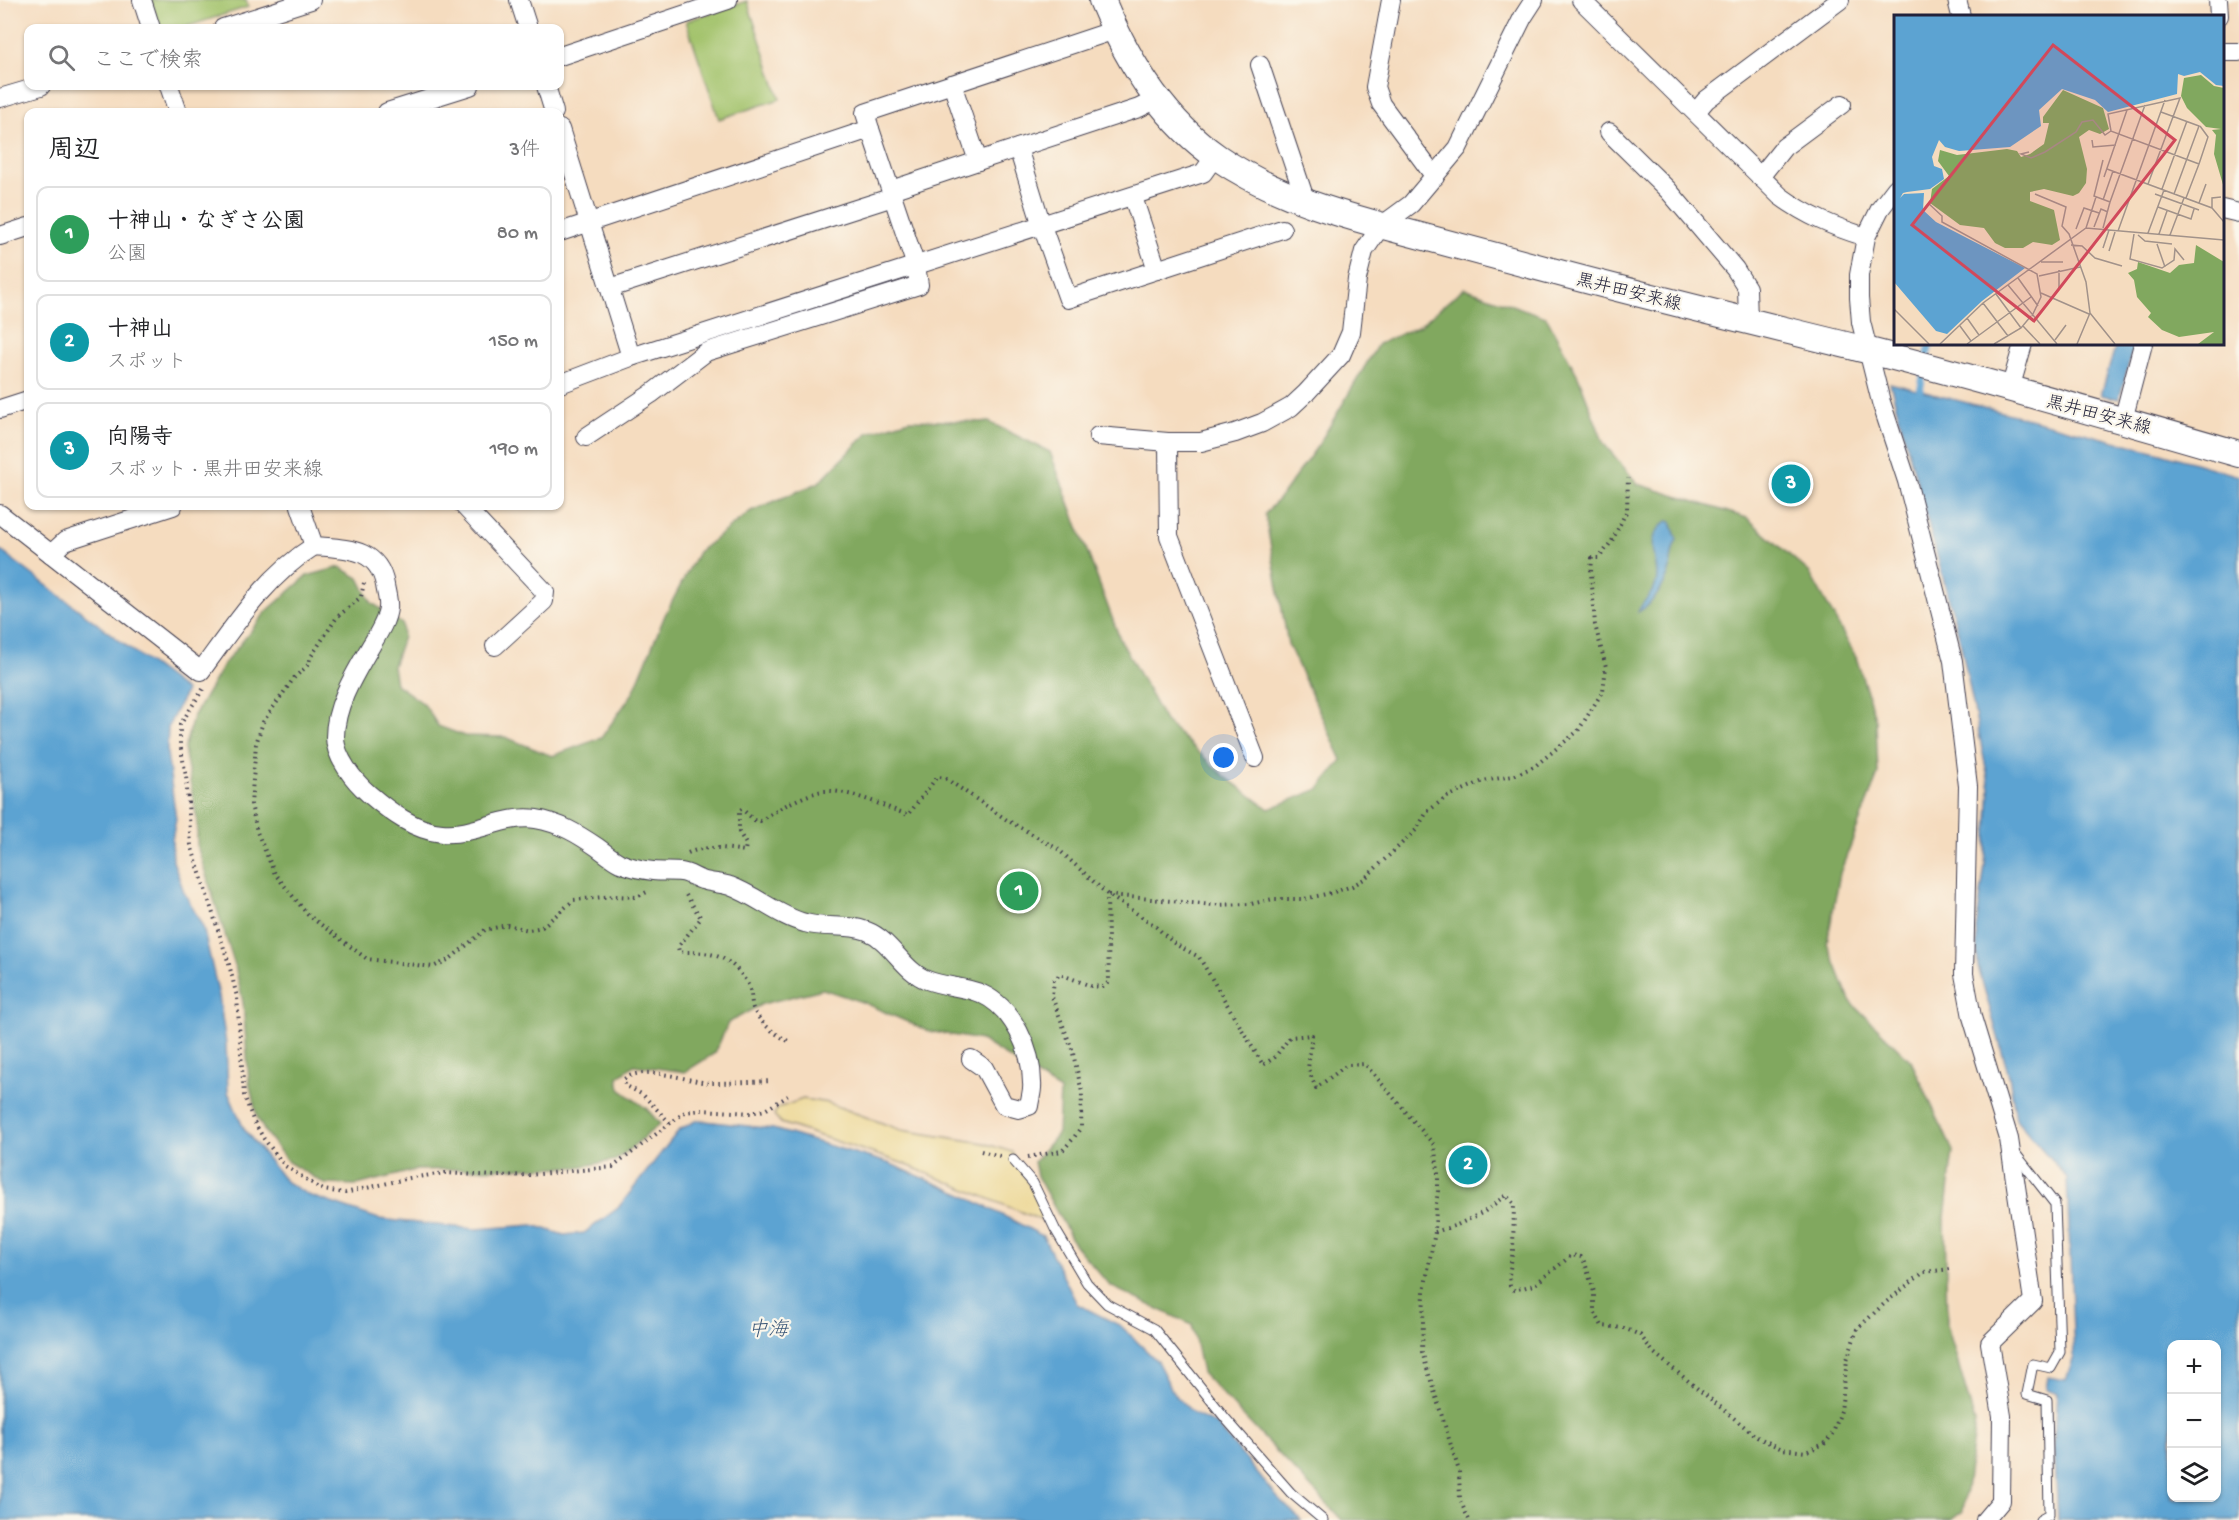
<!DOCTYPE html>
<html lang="ja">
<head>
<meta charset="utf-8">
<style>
  body { margin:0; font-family:"Gochi Hand","Klee One",sans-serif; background:#f2f2f2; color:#202124 }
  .controls { position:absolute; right:18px; bottom:18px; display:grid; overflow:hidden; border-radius:12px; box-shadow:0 2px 4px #0004 }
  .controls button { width:54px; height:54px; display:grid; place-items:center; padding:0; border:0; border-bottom:2px solid #e0e0e0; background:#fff; color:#202124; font:30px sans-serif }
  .you { position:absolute; left:1224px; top:758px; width:21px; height:21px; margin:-15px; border:4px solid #fff; border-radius:50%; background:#1a73e8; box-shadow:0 0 0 9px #1a73e833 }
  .badge { display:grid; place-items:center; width:39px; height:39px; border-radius:50%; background:#d1495b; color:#fff; font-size:20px; font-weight:700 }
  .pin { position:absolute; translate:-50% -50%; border:3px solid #fff; box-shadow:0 2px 6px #0006 }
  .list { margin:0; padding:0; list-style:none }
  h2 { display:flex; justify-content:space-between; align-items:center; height:78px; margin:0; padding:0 24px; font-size:26px }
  h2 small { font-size:20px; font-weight:400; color:#757577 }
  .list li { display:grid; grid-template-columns:39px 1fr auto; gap:18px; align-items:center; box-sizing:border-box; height:96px; margin:0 12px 12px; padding:0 12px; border:2px solid #e0e0e0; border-radius:12px }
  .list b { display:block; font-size:22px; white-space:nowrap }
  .list p { margin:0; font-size:20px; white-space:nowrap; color:#757577 }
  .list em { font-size:20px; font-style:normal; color:#757577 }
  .icon { flex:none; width:33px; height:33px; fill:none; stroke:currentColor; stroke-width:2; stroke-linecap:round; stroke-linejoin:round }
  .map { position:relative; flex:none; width:2239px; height:1520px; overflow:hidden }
  .search { position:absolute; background:#fff; box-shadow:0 2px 4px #0004; left:24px; top:24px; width:540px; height:66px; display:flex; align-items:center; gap:15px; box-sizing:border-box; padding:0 21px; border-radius:12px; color:#757577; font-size:22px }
  .panel { position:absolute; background:#fff; box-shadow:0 2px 4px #0004; left:24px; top:108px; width:540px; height:402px; border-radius:12px }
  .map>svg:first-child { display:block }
</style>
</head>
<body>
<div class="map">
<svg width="2239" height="1520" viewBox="0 0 2239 1520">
  <rect width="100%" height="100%" fill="#fbf7ec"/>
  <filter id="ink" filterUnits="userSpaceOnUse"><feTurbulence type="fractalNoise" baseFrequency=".0167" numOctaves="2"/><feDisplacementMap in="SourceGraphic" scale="12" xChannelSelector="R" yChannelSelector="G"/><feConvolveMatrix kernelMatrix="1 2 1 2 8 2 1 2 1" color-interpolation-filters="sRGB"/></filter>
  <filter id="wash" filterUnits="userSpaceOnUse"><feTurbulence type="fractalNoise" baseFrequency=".008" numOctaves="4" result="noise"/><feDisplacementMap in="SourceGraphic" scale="24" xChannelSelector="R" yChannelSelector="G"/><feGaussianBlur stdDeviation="1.35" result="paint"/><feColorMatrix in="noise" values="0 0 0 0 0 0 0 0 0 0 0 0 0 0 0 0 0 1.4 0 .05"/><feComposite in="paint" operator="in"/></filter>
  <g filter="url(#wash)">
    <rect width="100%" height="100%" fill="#f5dcbf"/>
    <g fill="#a2c26b" stroke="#627253" stroke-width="1.5">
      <path d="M151 0H246L248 7 182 28H160Z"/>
      <path d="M747 1 780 99 719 119 686 21Z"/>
    </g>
    <path fill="#81a85f" stroke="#52654d" stroke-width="1.5" d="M1464 288 1546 317 1578 376 1604 444 1638 484 1747 518 1809 572 1856 657 1876 721 1878 774 1840 873 1827 943 1850 1001 1911 1061 1953 1151 1945 1217 1947 1325 1975 1422 1963 1511 1951 1520H1342L1202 1373 1192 1325 1110 1286 1075 1245 1037 1176 1034 1162 1058 1133 1060 1091 981 1040 928 1031 862 1002 823 989 762 1004 728 1023 715 1053 685 1072 634 1065 618 1077 620 1089 647 1109 660 1124 616 1160 578 1167 416 1170 357 1185 325 1184 288 1162 265 1132 257 1117 249 1082 243 1002 235 966 197 846V820L184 749 193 717 224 664 267 611 307 576 340 567 359 578 371 602 402 624 403 637 393 666 396 684 424 704 438 726 465 736 505 737 552 756 601 738 633 693 665 615 698 552 751 511 818 483 868 433 909 420 989 422 1050 452 1120 639 1165 721 1223 775 1269 809 1319 789 1342 760 1288 644 1265 514 1282 495 1319 444 1378 344 1419 326Z"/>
    <path fill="#eeda9e" stroke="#887e6c" stroke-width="1.5" d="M803 1099 828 1103 901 1130 984 1143 1012 1152 1047 1217 1043 1221 902 1163 781 1123 774 1115 778 1108Z"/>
    <g fill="#5ca3d2" stroke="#3f6286" stroke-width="1.5" fill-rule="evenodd">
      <path d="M2116 344H2134L2119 399 2101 395Z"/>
      <path d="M1890 383 2161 453 2239 476V1520H2058L2054 1439 2057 1393 2046 1389 2048 1377 2066 1380 2074 1357 2067 1178 2016 1119 2009 1076 1978 967 1976 929 1985 865 1990 788 1960 640ZM2216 1344V1498H2172V1344Z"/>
      <path d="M1667 521 1671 522 1677 540C1671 549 1672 557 1670 568 1666 584 1653 604 1638 612 1642 601 1653 595 1656 583 1662 561 1640 541 1667 521Z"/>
      <path d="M0 550 186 691 168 727 167 753 176 819 172 840 173 861 184 892 203 927 219 996 226 1044 228 1092 244 1129 285 1181 308 1195 379 1219 475 1229 533 1225 564 1235 584 1233 618 1208 679 1130 697 1120 773 1129 888 1163 961 1194 1043 1236 1077 1304 1121 1326 1157 1361 1174 1394 1194 1414 1217 1425 1278 1498 1301 1520H0Z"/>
    </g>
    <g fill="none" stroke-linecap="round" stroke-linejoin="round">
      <path stroke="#5ca3d2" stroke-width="7" d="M1918 400 1930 344"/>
    </g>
  </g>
  <g filter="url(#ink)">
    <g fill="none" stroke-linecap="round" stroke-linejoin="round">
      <defs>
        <g id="service">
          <path d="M2015 1153 2055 1204 2060 1352 2051 1368 2033 1364 2027 1394 2047 1400 2049 1515 2040 1520"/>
          <path d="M1013 1160 1033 1183 1055 1229 1087 1283 1107 1304 1154 1329 1226 1419 1269 1468 1291 1493 1323 1520"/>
        </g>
        <g id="minor">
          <path d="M142 0 151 28"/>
          <path d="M519 0 528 28"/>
          <path d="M1391 0 1375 87 1381 104 1435 177"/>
          <path d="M1581 0 1780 196C1807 216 1834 227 1866 237"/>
          <path d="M1957 0 1961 16"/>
          <path d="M2218 0 2219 16"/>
          <path d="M223 28 311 0"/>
          <path d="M2222 52H2239"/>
          <path d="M560 56 728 0"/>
          <path d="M1260 65 1306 202"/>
          <path d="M952 84 978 161 1139 108 1157 99"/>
          <path d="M169 86 178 112"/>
          <path d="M546 86 554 112"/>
          <path d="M0 98 41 86"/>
          <path d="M387 112 470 86"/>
          <path d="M1696 112 1706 100 1840 0"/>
          <path d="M560 129 631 357"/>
          <path d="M870 129 865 113 1115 30"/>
          <path d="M1609 132 1668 190 1735 269 1747 288 1748 321"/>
          <path d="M1018 148 1042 226 1068 299 1282 229"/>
          <path d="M1760 177 1784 147 1842 104"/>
          <path d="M1896 188 1880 209 1866 237 1859 275V298L1861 322 1881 402 1907 481 1953 661 1968 786 1964 974 1972 1017 2009 1139 2033 1301 1990 1343 2002 1416 2001 1501 1985 1520"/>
          <path d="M891 190 978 161"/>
          <path d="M1133 197 1157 270"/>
          <path d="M2222 209 2239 213"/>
          <path d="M560 232 870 129 916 266 919 285 706 352 651 394 586 437"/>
          <path d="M0 236 28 227"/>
          <path d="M610 288 893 197"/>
          <path d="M560 384 631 357 1203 173 1215 156"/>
          <path d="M2010 389 2023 344"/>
          <path d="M0 409 28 400"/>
          <path d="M2123 420 2143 344"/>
          <path d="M1098 436 1168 442"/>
          <path d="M300 506 314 546C346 549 378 547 385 585 386 592 389 601 388 608 387 620 378 634 372 644 356 672 335 704 335 737 335 757 354 781 369 794 389 811 415 831 442 833 475 836 504 814 536 819 560 823 578 834 597 847 604 852 612 859 620 863 630 867 643 870 653 871 663 872 672 871 681 872 689 873 695 878 702 880 711 883 721 883 730 886 757 896 778 916 805 923 826 929 847 923 867 931 891 940 903 971 927 980 945 987 965 986 982 994 1013 1008 1032 1050 1032 1083 1033 1090 1030 1098 1029 1106L1019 1109 1004 1105 984 1068 971 1059"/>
          <path d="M464 506 545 592 544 601 495 646"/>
          <path d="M0 514 201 671C234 626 266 576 314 546"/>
          <path d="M51 554 65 541 173 506"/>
          <path d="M1255 758 1169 536 1168 442H1201L1235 433 1262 423 1291 407 1306 393 1341 355 1351 332 1357 279 1364 251 1381 226 1411 204 1458 148 1523 17 1534 0"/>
        </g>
        <path id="secondary" d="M1102 0C1127 60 1162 119 1217 157 1276 198 1348 217 1417 235 1462 247 1507 259 1552 271 1656 299 1761 324 1866 350 1991 382 2115 418 2239 454"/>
      </defs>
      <use href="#service" stroke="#423e4f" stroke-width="11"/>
      <use href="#minor" stroke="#423e4f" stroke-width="20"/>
      <use href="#secondary" stroke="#423e4f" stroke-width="28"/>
      <g stroke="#423e4f" stroke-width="4" stroke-dasharray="1.5 4.5" stroke-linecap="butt">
        <path d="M364 583 361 597 337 617 310 658 309 664 294 678 263 722 256 744 251 804 257 832 275 874 308 915 367 959 433 967 450 959 485 930 507 925 529 930 542 927 574 900 614 896 637 897 649 891"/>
        <path d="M203 689 180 725V744L186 776 191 845 229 964 237 997 244 1095 253 1120 264 1139 285 1166 323 1190 345 1193 410 1178 445 1173 496 1176 529 1175 613 1167 685 1112 702 1110 751 1113 765 1110 788 1096"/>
        <path d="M688 853C707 845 725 848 745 851L746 844 739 832V810L742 809 754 820 760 821C778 809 797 798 818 792 841 786 886 807 908 815L937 777 945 778 1007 820 1058 849 1107 894 1154 925 1175 944 1199 957 1263 1065 1275 1057 1290 1037 1312 1035 1308 1069 1316 1088 1347 1065 1365 1064 1434 1145 1438 1170V1191L1436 1204 1435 1232 1424 1291 1422 1352 1459 1471 1460 1500 1469 1520"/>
        <path d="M686 895 701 918 678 947 679 952C705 952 723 952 741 974 744 979 749 984 750 990 752 996 751 1002 753 1008 760 1024 775 1034 790 1042"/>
        <path d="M670 1123 643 1095 625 1085 624 1079C645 1064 686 1081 710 1083 730 1083 750 1082 771 1081"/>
        <path d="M981 1151 1000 1156"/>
        <path d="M1028 1157 1062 1151 1073 1139 1081 1127 1082 1092 1072 1049 1052 997 1054 980 1060 974 1091 986 1103 987 1109 982 1107 897 1109 895 1213 905 1251 904 1273 899H1304L1331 893 1352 886 1364 879 1416 830 1427 812 1445 798 1483 781 1513 776 1535 766 1578 731 1603 691 1606 667 1595 625 1591 572 1592 558H1599L1612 541 1627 510 1628 478"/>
        <path d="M1435 1232 1457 1225 1484 1212 1506 1195 1514 1204 1513 1251 1509 1275 1510 1286 1514 1290 1534 1285 1572 1255 1581 1257 1585 1263 1594 1292V1311L1602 1326 1624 1328 1640 1335 1654 1353 1757 1437 1782 1449 1806 1452 1826 1443 1833 1433 1841 1411 1847 1360 1857 1329 1885 1303 1924 1272 1951 1269"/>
      </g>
      <use href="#service" stroke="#fff" stroke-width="9"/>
      <use href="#minor" stroke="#fff" stroke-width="18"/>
      <use href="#secondary" stroke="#fff" stroke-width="26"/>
    </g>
  </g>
  <g text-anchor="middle" stroke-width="4.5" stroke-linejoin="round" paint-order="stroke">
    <g font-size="18" fill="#22223b" stroke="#fbf7ec">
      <text transform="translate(1629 291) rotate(14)" y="6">黒井田安来線</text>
      <text transform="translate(2099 414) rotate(15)" y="6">黒井田安来線</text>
    </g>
    <g font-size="20" font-style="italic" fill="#395677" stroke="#fbf7ec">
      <text x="768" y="1335">中海</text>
    </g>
  </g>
  <g transform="translate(1894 15)">
    <rect width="330" height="330" fill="#f5dcbf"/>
    <path d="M307 60 320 71 330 73V173L320 139 322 120 318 115 327 114 312 112 293 93 287 81 290 63ZM169 75 209 93 215 114 206 119 195 115 185 122 193 154 192 168 185 178 179 181 150 174 136 177V186L160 195 166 225 158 230 139 227 129 233H111L101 228 90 213 66 210 36 188 38 174 55 161 44 146 46 135 63 140 113 134 123 136 127 142 136 139 150 129 155 108H149V102ZM302 230 330 247V329H304L320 317 285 322 268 315 254 302 257 298 243 282 240 265 234 258 243 254 244 247 276 258 285 250 300 248Z" fill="#81a85f"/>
    <path d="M0 1H330V71L322 70 306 57 290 61 284 59 283 79 214 97 201 85 168 74 145 95 147 111 116 132 65 136 51 132 45 125 38 142 40 151 48 154 50 164 36 174 13 177 9 178 6 183 10 179 30 178 29 195 42 207 131 253 88 286 53 319 42 316 0 267Z" fill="#5ca3d2"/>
    <path fill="none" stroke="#a1928a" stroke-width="1.5" d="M267 97 305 111 280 179M217 116 214 99 286 83 254 169M198 125 199 132 222 130M135 137 127 139 137 143 151 137 182 117 188 107 199 105 211 120 217 116 305 149 292 183M209 145 200 181 216 187 251 90M305 149 314 122 306 111M213 154 318 193 330 207M210 162 233 95M268 174 293 106M141 179 172 192 168 211 175 219 192 267 196 298 183 329M261 179 305 195M209 185 219 156M34 188 48 201V207L143 259 147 282 138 301M305 188 312 169M264 192 297 204 300 194M318 193V183L327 182M200 212 207 194 214 197M192 213 202 182M209 213 216 187M182 214 190 193 205 198M224 216 271 85M254 218 270 175M240 219 236 244 268 253 280 245 281 234 290 245M265 219 273 196M244 220 251 226 278 229M276 220 290 183M263 229 271 252M177 230 188 231 201 243 228 251M209 233 215 215M215 236 221 217M147 247H169M145 261 186 252M124 263 144 291M114 270 163 329M165 275V255M147 278 195 299M102 279 127 313M89 288 114 321M0 294 35 329M196 298 221 329M73 303 85 320M66 311 77 326M129 311 146 329M161 325 172 310M46 329 89 288 192 213 330 225M73 329 137 282M100 329 127 313 137 301"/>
    <path fill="#d1495b" fill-opacity="0.15" stroke="#d1495b" stroke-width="3" d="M159 30 281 125 140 306 18 210Z"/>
    <rect width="330" height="330" fill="none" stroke="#22223b" stroke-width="3"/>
  </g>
</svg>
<div class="controls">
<button>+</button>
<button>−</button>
<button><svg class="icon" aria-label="layers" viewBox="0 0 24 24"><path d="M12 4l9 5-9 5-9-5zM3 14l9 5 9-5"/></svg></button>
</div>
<div class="you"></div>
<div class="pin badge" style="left:1019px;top:891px;background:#2e9e5b">1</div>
<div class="pin badge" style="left:1468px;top:1165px;background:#0f9aa8">2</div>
<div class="pin badge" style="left:1791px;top:484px;background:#0f9aa8">3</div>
<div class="search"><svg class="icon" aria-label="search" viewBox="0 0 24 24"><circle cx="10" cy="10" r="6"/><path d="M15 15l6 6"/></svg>ここで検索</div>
<section class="panel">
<h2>周辺<small>3件</small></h2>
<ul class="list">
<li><span class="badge" style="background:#2e9e5b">1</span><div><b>十神山・なぎさ公園</b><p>公園</p></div><em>80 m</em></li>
<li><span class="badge" style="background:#0f9aa8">2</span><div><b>十神山</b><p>スポット</p></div><em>150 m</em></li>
<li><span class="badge" style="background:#0f9aa8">3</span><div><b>向陽寺</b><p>スポット · 黒井田安来線</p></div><em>190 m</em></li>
</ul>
</section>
</div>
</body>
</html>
